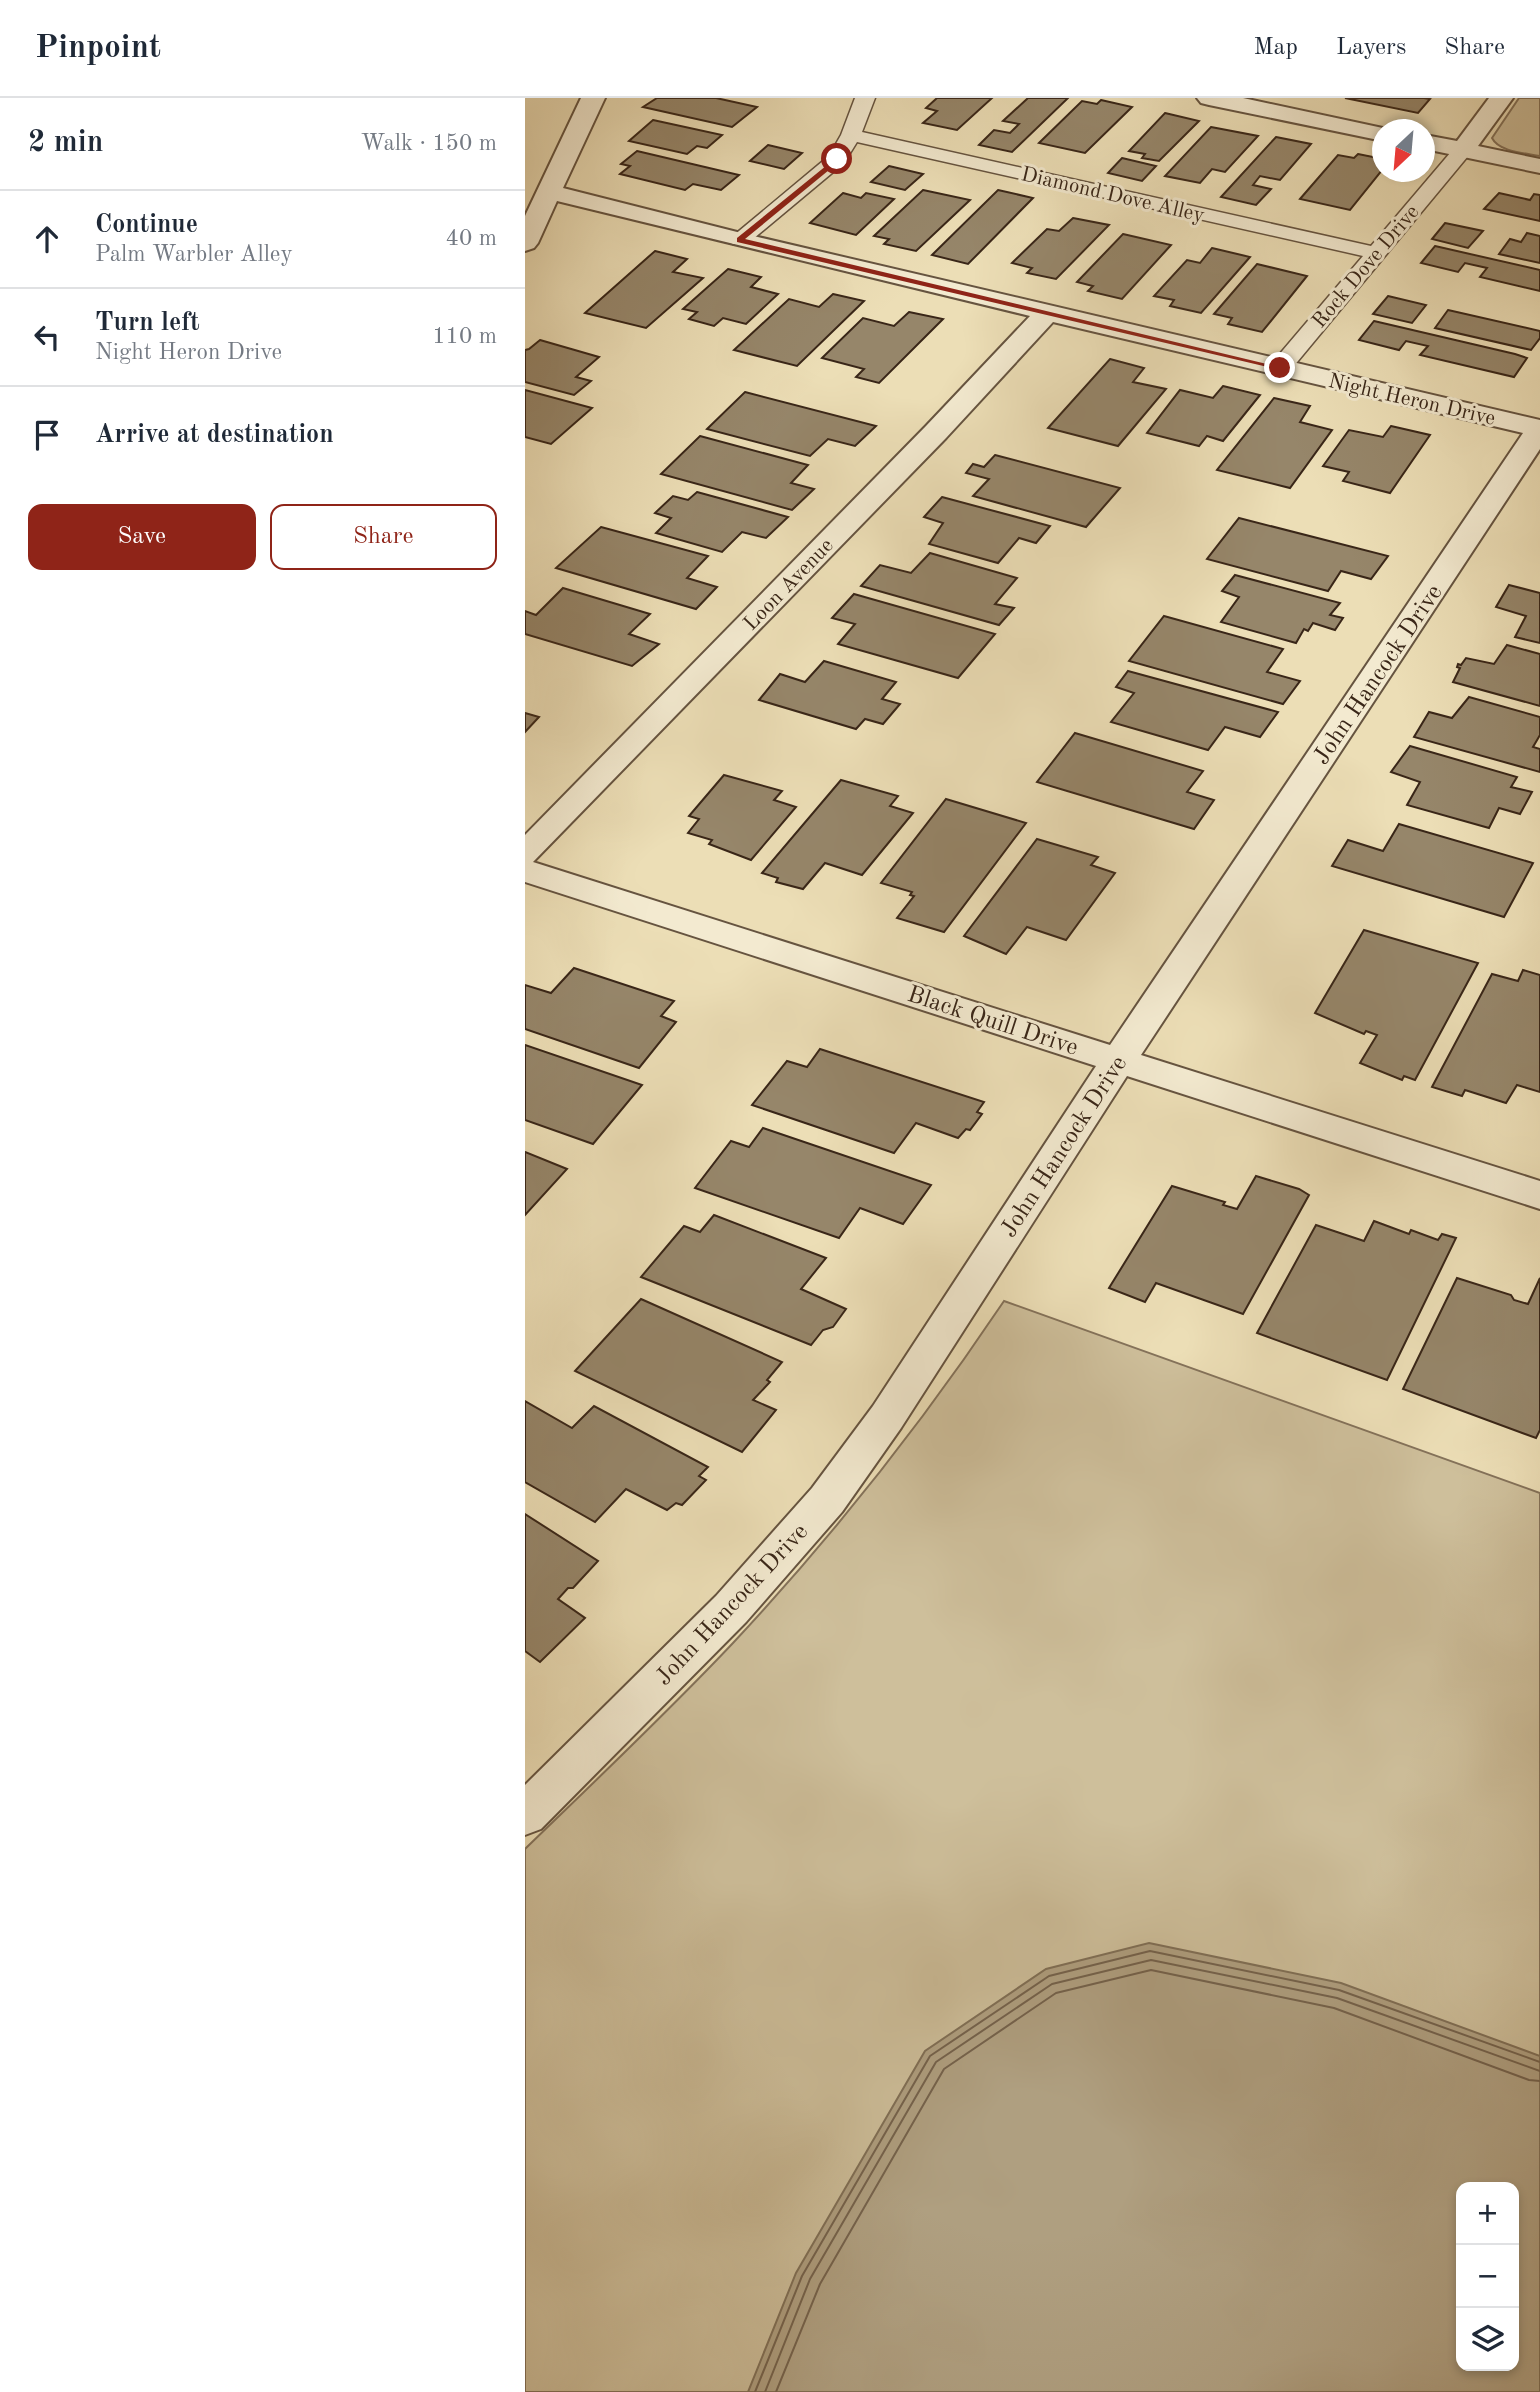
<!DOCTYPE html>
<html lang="en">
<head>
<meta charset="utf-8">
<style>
  body { margin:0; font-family:"Old Standard TT",serif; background:#f6f6f7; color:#1f2937 }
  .controls { position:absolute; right:21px; bottom:21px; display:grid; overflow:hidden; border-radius:14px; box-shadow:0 4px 10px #0003 }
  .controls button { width:63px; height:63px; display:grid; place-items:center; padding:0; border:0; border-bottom:2px solid #e0e1e3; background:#fff; color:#1f2937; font:35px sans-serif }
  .compass { position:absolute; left:847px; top:21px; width:63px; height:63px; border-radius:50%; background:#fff; box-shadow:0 4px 10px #0003; rotate:206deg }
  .stop { position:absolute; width:21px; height:21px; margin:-16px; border:5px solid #8f2418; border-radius:50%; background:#fff }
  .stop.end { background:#8f2418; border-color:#fff; box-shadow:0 2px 7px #0008 }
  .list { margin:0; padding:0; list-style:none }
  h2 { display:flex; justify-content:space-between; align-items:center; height:91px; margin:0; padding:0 28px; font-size:30px }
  h2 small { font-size:23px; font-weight:400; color:#747a83 }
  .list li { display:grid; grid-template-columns:46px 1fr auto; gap:21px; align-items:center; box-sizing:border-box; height:98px; padding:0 28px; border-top:2px solid #e0e1e3 }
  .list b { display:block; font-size:26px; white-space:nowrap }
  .list p { margin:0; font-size:23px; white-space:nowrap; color:#747a83 }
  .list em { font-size:23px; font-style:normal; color:#747a83 }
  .actions { display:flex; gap:14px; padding:21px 28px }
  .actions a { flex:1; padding:16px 0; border:2px solid #8f2418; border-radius:14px; text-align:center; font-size:24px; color:#8f2418 }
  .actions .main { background:#8f2418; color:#fff }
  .icon { flex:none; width:38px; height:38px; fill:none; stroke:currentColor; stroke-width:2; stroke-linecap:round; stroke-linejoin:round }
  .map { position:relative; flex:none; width:1015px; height:2294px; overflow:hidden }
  header { display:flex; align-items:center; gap:42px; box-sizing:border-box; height:98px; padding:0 35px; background:#fff; border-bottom:2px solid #e0e1e3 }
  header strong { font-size:33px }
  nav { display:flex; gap:38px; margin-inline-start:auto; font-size:24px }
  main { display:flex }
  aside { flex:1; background:#fff }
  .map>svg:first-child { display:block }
</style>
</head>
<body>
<header>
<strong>Pinpoint</strong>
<nav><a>Map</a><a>Layers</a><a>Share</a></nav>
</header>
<main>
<aside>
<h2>2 min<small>Walk · 150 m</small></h2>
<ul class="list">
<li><svg class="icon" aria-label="ahead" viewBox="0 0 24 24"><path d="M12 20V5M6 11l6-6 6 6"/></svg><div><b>Continue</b><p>Palm Warbler Alley</p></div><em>40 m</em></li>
<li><svg class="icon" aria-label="left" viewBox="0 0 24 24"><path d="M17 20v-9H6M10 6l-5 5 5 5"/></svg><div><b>Turn left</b><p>Night Heron Drive</p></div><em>110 m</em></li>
<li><svg class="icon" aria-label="arrive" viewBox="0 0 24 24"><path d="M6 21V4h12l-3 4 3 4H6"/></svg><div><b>Arrive at destination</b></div></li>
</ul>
<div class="actions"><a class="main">Save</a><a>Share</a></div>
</aside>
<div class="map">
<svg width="1015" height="2294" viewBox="0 0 1015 2294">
  <rect width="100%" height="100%" fill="#ecdeb6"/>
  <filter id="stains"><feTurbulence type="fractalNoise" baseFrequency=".00286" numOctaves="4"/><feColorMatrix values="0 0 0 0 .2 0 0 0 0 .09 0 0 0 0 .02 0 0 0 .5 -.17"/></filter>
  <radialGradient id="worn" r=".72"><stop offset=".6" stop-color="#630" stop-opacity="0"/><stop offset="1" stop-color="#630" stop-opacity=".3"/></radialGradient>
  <g fill="#cebf9b" stroke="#84725a" stroke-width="2" fill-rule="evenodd">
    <path d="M994 0H1015V58C1000 55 974 54 967 40Z"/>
    <path d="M479 1203 1015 1395V2294H0V1751C70 1683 141 1616 208 1545 308 1438 398 1324 479 1203ZM936 2089H989V2268H936Z"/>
  </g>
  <path fill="#af9f80" stroke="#806f56" stroke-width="2" fill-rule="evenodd" d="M624 1845 816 1885 1015 1958V2294H223L271 2175 400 1953 521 1871ZM936 2089H989V2268H936Z"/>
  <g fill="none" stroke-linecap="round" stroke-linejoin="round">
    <g stroke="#74624c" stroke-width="2">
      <path d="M230 2294 277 2178 405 1958 524 1878 625 1853 814 1892 1015 1964"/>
      <path d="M240 2294 285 2181 411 1964 527 1886 626 1862 812 1900 1015 1973"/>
      <path d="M251 2294 295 2186 419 1971 531 1895 626 1872 809 1910 1004 1982 1015 1983"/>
    </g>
  </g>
  <g fill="#96866a" stroke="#392618" stroke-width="2">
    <path d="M132 0H191L232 9 207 29 118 9Z"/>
    <path d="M412 0H467L432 32 398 25 412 13 401 10Z"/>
    <path d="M503 0H543L487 54 454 47 469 32 485 35 494 26 478 23Z"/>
    <path d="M820 0H899L905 1 893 15Z"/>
    <path d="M576 2 607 9 560 55 514 45 557 3 572 6Z"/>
    <path d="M640 15 674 23 634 63 617 60 620 56 604 53Z"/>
    <path d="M128 22 197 37 182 50 172 48 162 56 104 43Z"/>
    <path d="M686 29 733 38 700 74 687 71 675 85 640 78Z"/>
    <path d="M751 39 786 46 755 82 735 78 728 87 746 91 731 107 696 99Z"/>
    <path d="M243 47 277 55 259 71 225 63Z"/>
    <path d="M112 53 214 77 196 92 168 86 160 92 95 76 105 68 96 66Z"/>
    <path d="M833 56 858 61V71L825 112 775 101 813 57 829 60Z"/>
    <path d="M597 60 631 68 617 83 583 75Z"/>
    <path d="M364 68 398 76 380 92 346 84Z"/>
    <path d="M398 92 445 102 391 153 359 146 364 141 349 138Z"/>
    <path d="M473 92 508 100 443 166 407 157Z"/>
    <path d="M318 95 336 100 341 95 369 101 331 137 285 125Z"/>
    <path d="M974 95 1005 102 1009 96 1015 97V123L959 111Z"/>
    <path d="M548 120 584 127 531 181 502 175 507 170 487 165 522 131 534 133Z"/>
    <path d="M920 125 958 133 943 150 907 141Z"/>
    <path d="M1002 135 1015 138V165L974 156 985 141 996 144Z"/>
    <path d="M598 136 646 147 597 201 563 193 568 188 552 184Z"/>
    <path d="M910 148 1015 172V193L955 179 962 170 940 165 933 174 896 165Z"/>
    <path d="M687 150 725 159 676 215 645 208 649 202 629 198 662 162 675 165Z"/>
    <path d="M130 153 162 161 148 174 178 180 121 230 60 215Z"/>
    <path d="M732 166 782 178 737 234 703 226 707 220 689 216Z"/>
    <path d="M203 171 236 179 226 189 253 196 221 226 198 220 189 228 164 221 172 214 158 211Z"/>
    <path d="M308 196 339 203 272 268 209 252 264 201 294 209Z"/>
    <path d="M863 198 901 207 887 225 848 216Z"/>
    <path d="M923 212 1015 233V240L1006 252 910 230Z"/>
    <path d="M384 214 418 221 354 285 331 279 339 271 297 260 338 220 369 228Z"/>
    <path d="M849 223 990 256 1002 260 989 279 895 257 903 248 881 243 874 252 834 242Z"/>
    <path d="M15 242 74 259 51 279 66 283 49 297 0 284V252L4 251Z"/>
    <path d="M585 261 619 270 608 284 641 291 593 348 523 330Z"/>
    <path d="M698 288 735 297 698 343 682 338 674 348 622 335 655 292 688 300Z"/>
    <path d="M0 292 67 310 26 346 0 339Z"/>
    <path d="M220 294 351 328 330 348 303 341 285 358 182 331Z"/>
    <path d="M749 300 785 308 775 324 807 332 765 390 692 372Z"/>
    <path d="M866 328 905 337 865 395 818 383 824 374 798 368 824 332 858 339Z"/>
    <path d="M175 338 283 367 266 385 289 391 267 412 136 376Z"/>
    <path d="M470 357 595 390 561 429 448 398 464 381 441 375 448 366 459 369Z"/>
    <path d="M172 394 263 419 241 440 217 434 197 454 131 435 146 420 130 415 148 398 163 402Z"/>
    <path d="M417 399 525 428 511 445 494 440 473 465 404 446 418 425 399 419Z"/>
    <path d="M714 420 863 458 846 481 816 473 803 493 682 461Z"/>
    <path d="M76 429 183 458 162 480 192 489 171 511 31 470Z"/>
    <path d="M405 455 492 480 470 506 489 510 474 527 336 488 355 467 386 475Z"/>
    <path d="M710 477 815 505 805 517 818 520 810 532 788 525 783 533 779 531 771 545 696 524 714 499 697 493Z"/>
    <path d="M984 487 1015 495V545L990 539 1001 518 971 509Z"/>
    <path d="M38 490 125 516 104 536 134 546 107 568 0 536V513L11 517Z"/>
    <path d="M329 496 470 536 433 580 313 546 330 526 307 520Z"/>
    <path d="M639 518 758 551 742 574 775 583 758 606 604 563Z"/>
    <path d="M982 547 1015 556V608L928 584 935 570 932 569 933 566 936 567 941 560 969 566Z"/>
    <path d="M299 563 371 584 357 601 375 606 358 626 340 621 331 631 234 602 255 576 280 584Z"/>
    <path d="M603 573 753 614 735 639 700 629 683 652 586 624 609 595 591 589Z"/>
    <path d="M944 599 1015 619V637L1008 649 1015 651V674L889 639 904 614 927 620Z"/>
    <path d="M0 615 14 619 0 634Z"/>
    <path d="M550 635 678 673 662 694 689 702 669 731 512 684Z"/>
    <path d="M885 648 992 679 986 689 1007 694 995 716 974 710 964 730 882 707 895 684 866 674Z"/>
    <path d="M199 677 257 693 249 702 271 709 226 762 184 746 187 742 163 735 174 721 164 718Z"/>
    <path d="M316 682 373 698 365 708 388 715 337 777 300 765 278 791 251 784 253 780 237 775Z"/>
    <path d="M421 701 501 725 419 834 372 820 389 798 385 797 387 794 356 785Z"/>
    <path d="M874 726 1008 765 979 819 807 768 823 742 858 753Z"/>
    <path d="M512 741 573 759 566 767 590 775 541 842 502 829 481 856 439 838Z"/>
    <path d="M839 832 953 865 890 982 879 978 877 982 835 965 852 937 841 933 839 936 790 915Z"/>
    <path d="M49 870 149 903 136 918 151 924 114 970 0 931V887L26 895Z"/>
    <path d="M998 872 1015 877V994L992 987 981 1005 940 992 937 998 907 989 967 876 993 883Z"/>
    <path d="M0 947 117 987 68 1046 0 1022Z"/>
    <path d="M295 951 459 1004 452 1014 457 1016 445 1032 441 1031 433 1040 391 1025 369 1055 227 1007 262 963 282 969Z"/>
    <path d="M238 1030 406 1087 378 1126 335 1110 314 1140 170 1090 206 1043 224 1049Z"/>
    <path d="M0 1054 42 1071 0 1117Z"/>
    <path d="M731 1078 774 1091 784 1097 718 1216 631 1185 620 1204 584 1190 647 1088 700 1104 698 1107 712 1111Z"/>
    <path d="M189 1117 301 1160 276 1191 321 1211 308 1229 298 1232 286 1247 116 1179 159 1128 175 1134Z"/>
    <path d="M849 1123 884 1136 886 1132 913 1142 917 1136 931 1140 862 1282 732 1235 791 1127 839 1143Z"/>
    <path d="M932 1180 986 1197 989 1202 1003 1206 1015 1180V1332L1011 1340 878 1291Z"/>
    <path d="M116 1201 257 1264 242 1282 245 1284 228 1302 251 1312 217 1354 50 1273Z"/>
    <path d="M0 1303 47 1330 69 1308 183 1369 174 1378 181 1382 157 1407 151 1405 142 1412 101 1391 70 1424 0 1384Z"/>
    <path d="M0 1416 73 1463 48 1490H43L33 1501 60 1520 15 1564 0 1553Z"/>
  </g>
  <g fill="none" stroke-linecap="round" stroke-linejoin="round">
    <defs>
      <path id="service" d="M330 0H350L337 34 846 148 931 48H945L948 52 763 275H747L744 270 747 265 838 158 332 44 319 65 222 146H208L205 142 208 138 304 58 316 37Z"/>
      <g id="minor">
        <path d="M56 0H80L38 90 216 135 1015 322V351L616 957 1015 1083V1111L602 978 376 1330 317 1414 221 1524 16 1731 0 1737V1687L191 1498 287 1390 348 1308 571 968 0 784V737L401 328 505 218 32 103 13 145 9 150 0 153V118ZM528 224 998 335 585 947 8 764 421 340Z"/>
        <path d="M672 0H718L867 32H858V43L684 7 676 5Z"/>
        <path d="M964 0H988L953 48 1015 61V75L900 51V37L932 43Z"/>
      </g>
    </defs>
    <use href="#service" stroke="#665440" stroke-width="3"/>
    <use href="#minor" stroke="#665440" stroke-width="4"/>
    <use href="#service" fill="#f3ead0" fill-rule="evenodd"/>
    <use href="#minor" fill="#f3ead0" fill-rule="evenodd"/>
  </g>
  <path fill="#8f2418" d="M312 59 315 63 220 141 759 270 755 272 212 144V140Z"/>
  <g text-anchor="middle" stroke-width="6" stroke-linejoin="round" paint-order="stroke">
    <g font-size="21" fill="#392618" stroke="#f3ead0">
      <text transform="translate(588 96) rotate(13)" y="7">Diamond Dove Alley</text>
      <text transform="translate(840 168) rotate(-50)" y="7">Rock Dove Drive</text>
      <text transform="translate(887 301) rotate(13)" y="7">Night Heron Drive</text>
      <text transform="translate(263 486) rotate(-46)" y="7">Loon Avenue</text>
    </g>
    <g font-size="24" fill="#392618" stroke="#f3ead0">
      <text transform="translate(852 576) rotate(-56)" y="8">John Hancock Drive</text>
      <text transform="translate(468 922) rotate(18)" y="8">Black Quill Drive</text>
      <text transform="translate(538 1048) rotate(-57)" y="8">John Hancock Drive</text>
      <text transform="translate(206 1506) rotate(-47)" y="8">John Hancock Drive</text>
    </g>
  </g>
  <rect width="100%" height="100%" filter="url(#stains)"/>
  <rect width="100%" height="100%" fill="url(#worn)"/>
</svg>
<div class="controls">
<button>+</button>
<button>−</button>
<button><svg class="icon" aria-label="layers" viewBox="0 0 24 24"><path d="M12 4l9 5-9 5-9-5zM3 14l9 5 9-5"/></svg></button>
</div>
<svg class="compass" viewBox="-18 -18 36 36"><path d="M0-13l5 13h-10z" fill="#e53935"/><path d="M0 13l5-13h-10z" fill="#747a83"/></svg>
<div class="stop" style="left:312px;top:61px"></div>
<div class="stop end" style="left:755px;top:270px"></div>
</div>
</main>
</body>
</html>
